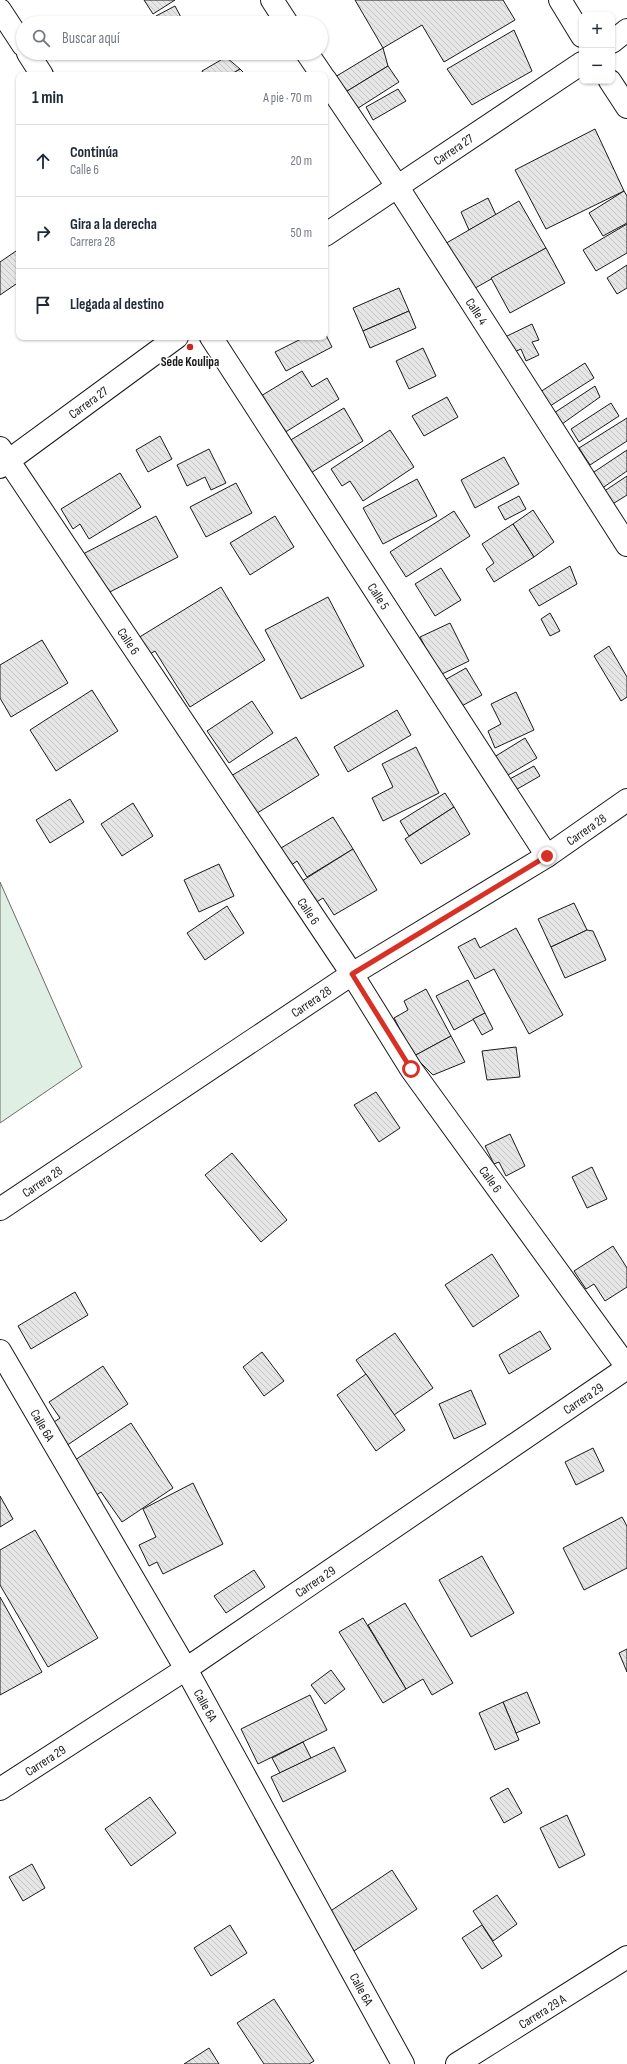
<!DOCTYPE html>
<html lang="es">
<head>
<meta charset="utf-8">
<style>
  body { margin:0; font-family:"Sofia Sans Condensed",sans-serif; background:#f2f2f3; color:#1f2937 }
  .controls { position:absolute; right:12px; top:12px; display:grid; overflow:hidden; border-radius:8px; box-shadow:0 1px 3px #0004 }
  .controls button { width:36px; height:36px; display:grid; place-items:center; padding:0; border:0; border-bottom:1px solid #e0e1e3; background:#fff; color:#1f2937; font:20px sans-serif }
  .stop { position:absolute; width:12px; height:12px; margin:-9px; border:3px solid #d93025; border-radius:50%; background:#fff }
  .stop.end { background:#d93025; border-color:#fff; box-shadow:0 1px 4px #0008 }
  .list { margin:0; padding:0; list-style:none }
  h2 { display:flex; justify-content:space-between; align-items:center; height:52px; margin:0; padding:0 16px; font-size:17px }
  h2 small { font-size:13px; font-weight:400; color:#747a83 }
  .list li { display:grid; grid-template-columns:26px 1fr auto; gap:12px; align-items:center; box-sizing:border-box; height:72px; padding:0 16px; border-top:1px solid #e0e1e3 }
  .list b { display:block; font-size:15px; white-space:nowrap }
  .list p { margin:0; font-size:13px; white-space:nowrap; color:#747a83 }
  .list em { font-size:13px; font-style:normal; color:#747a83 }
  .icon { flex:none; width:22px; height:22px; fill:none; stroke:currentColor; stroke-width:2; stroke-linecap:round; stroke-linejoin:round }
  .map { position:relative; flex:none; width:627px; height:2064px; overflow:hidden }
  .search { position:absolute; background:#fff; box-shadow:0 1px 3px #0004; left:16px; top:16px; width:312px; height:44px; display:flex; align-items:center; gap:10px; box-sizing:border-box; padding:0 14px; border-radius:22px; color:#747a83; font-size:15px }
  .panel { position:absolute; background:#fff; box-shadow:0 1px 3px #0004; left:16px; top:72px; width:312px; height:268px; border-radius:8px }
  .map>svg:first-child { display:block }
</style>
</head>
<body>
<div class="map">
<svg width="627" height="2064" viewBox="0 0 627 2064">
  <defs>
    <pattern id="building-back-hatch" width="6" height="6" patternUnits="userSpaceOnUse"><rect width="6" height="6" fill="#e6e6e6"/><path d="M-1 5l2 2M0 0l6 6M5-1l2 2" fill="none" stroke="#c5c5c5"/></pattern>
  </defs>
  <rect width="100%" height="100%" fill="#fff"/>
  <path fill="#e0efe3" stroke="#6a6a6a" d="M0 882 82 1067 0 1123Z"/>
  <g fill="url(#building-back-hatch)" stroke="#1a1a1a">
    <path d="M144 0H175L153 14Z"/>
    <path d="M355 0H503L515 20 444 62 422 25 383 48Z"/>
    <path d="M175 6 184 23H160L156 16Z"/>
    <path d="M514 30 532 71 472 105 447 69Z"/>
    <path d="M383 48 388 66 344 93 335 77Z"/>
    <path d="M226 57 240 69 230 75H204L202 71Z"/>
    <path d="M388 66 399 82 355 110 344 93Z"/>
    <path d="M240 69 246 75H230Z"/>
    <path d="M398 89 406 101 373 120 366 107Z"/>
    <path d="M595 129 624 191 546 229 515 170Z"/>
    <path d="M624 191 627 196V223L603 236 589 213Z"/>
    <path d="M488 198 496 215 469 230 461 212Z"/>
    <path d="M519 201 546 248 470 291 443 245Z"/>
    <path d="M627 224V253L596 271 583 250Z"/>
    <path d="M546 248 565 283 510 313 491 278Z"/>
    <path d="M19 249V282L0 295V262Z"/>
    <path d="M627 265V288L617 294 607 278Z"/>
    <path d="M399 288 409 311 363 331 353 308Z"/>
    <path d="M409 311 416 328 370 348 363 331Z"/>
    <path d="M532 324 539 340 532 342 539 355 526 361 521 349 512 353 505 337Z"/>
    <path d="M325 333 332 347 286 371 275 352 305 337H325Z"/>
    <path d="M423 348 436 376 409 389 396 361Z"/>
    <path d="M585 363 594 378 547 408 537 394Z"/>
    <path d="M302 371 312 387 327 378 339 399 279 436 256 399Z"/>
    <path d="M595 386 600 397 562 424 554 413Z"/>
    <path d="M447 397 458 417 424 436 412 416Z"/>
    <path d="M611 403 619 416 579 442 571 429Z"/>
    <path d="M344 408 363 441 309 474 289 441Z"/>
    <path d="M627 418V441L590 465 579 448Z"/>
    <path d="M390 430 414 467 363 501 350 481 342 486 331 469Z"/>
    <path d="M160 436 172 459 148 472 136 450Z"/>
    <path d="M209 449 226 483 211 490 205 477 187 486 177 465Z"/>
    <path d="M627 450V471L601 489 591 474Z"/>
    <path d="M504 457 519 484 475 508 461 480Z"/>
    <path d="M120 473 141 507 89 539 80 524 73 529 61 509Z"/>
    <path d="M627 476V495L611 505 603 492Z"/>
    <path d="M417 479 437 516 383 544 363 508Z"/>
    <path d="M236 483 252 513 206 537 190 507Z"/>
    <path d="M519 496 526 509 505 520 498 507Z"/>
    <path d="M533 510 554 542 534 557 513 524Z"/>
    <path d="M454 511 470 536 406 577 390 552Z"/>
    <path d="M156 516 178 557 104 595 83 554Z"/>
    <path d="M275 516 294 547 250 575 230 543Z"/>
    <path d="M513 524 534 557 494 582 486 569 494 563 482 544Z"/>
    <path d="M570 566 577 584 539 606 529 590Z"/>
    <path d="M441 568 461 600 435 616 415 584Z"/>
    <path d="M221 587 265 660 190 707 155 651 148 655 138 638Z"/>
    <path d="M328 597 364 666 301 699 265 630Z"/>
    <path d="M550 613 560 631 550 636 541 619Z"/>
    <path d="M450 623 469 661 440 675 420 637Z"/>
    <path d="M42 640 68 683 11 717 0 698V665Z"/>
    <path d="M609 646 627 677V697L621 701 594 656Z"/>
    <path d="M466 668 482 695 458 708 443 681Z"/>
    <path d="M92 690 118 731 56 771 30 730Z"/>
    <path d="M516 692 534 730 495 748 488 731 501 724 491 704Z"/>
    <path d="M252 701 273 733 229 763 207 731Z"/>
    <path d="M397 710 411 735 348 772 334 747Z"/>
    <path d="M296 737 319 775 254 815 231 776Z"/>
    <path d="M525 738 537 758 503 778 491 759Z"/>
    <path d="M416 747 439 793 383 821 372 798 393 787 382 764Z"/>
    <path d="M534 766 540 776 512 792 506 781Z"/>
    <path d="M445 793 454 807 409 836 400 821Z"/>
    <path d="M70 799 84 822 50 843 36 820Z"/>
    <path d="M133 803 153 836 122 856 101 824Z"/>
    <path d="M454 807 470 834 421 864 405 839Z"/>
    <path d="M333 817 353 849 307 877 297 861 287 868 276 851Z"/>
    <path d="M353 849 377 890 334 915 323 898 315 903 302 881Z"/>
    <path d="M219 864 234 896 199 912 184 880Z"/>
    <path d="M574 903 587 930 551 947 538 919Z"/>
    <path d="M227 906 244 933 205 960 187 933Z"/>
    <path d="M516 928 563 1015 529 1034 494 969 475 979 458 947 475 938 480 948Z"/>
    <path d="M587 930 593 931 606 960 565 978 551 947Z"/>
    <path d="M468 980 485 1013 454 1030 436 996Z"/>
    <path d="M426 989 451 1036 414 1056 394 1018 408 1010 404 1001Z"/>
    <path d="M485 1013 493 1029 482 1035 473 1019Z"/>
    <path d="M451 1036 465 1062 433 1075 414 1056Z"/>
    <path d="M516 1047 520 1077 487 1080 482 1051Z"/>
    <path d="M376 1092 400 1128 379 1142 354 1105Z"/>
    <path d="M510 1134 525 1166 506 1176 499 1162 494 1164 485 1146Z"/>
    <path d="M232 1153 287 1220 261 1242 205 1175Z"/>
    <path d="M592 1167 607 1199 587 1208 572 1177Z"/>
    <path d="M613 1246 627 1268V1287L605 1301 594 1284 586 1289 574 1271Z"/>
    <path d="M492 1254 519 1296 473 1327 445 1285Z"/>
    <path d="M75 1292 88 1315 31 1349 18 1326Z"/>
    <path d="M540 1331 551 1349 509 1374 499 1355Z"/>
    <path d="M395 1333 433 1388 394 1415 356 1360Z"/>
    <path d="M262 1352 284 1381 264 1396 243 1367Z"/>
    <path d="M103 1366 128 1404 66 1446 51 1424 60 1418 49 1402Z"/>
    <path d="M366 1374 405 1430 376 1451 337 1395Z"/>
    <path d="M471 1390 486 1424 454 1439 439 1404Z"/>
    <path d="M131 1423 173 1488 122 1522 101 1492 92 1498 69 1464Z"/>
    <path d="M593 1448 604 1471 576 1485 565 1462Z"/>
    <path d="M193 1483 223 1544 163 1574 157 1562 149 1566 139 1545 156 1537 143 1509Z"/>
    <path d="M0 1496 13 1519 0 1527Z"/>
    <path d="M622 1517 627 1526V1568L584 1590 563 1548Z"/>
    <path d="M35 1530 98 1638 48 1667 0 1585V1550Z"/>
    <path d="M482 1556 514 1613 471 1637 439 1580Z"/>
    <path d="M254 1570 265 1587 226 1613 214 1596Z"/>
    <path d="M0 1597 42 1672 0 1695Z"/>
    <path d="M405 1603 453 1683 432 1695 423 1679 406 1689 368 1625Z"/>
    <path d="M363 1618 406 1689 383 1703 339 1632Z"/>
    <path d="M627 1649V1672L619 1653Z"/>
    <path d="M331 1670 345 1689 325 1704 311 1685Z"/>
    <path d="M527 1692 540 1723 516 1733 503 1702Z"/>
    <path d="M310 1695 327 1730 258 1764 241 1729Z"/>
    <path d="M503 1702 519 1740 495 1750 479 1713Z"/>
    <path d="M303 1742 311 1758 280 1773 272 1758Z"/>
    <path d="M334 1747 346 1771 283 1802 271 1777Z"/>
    <path d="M508 1788 522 1813 504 1823 490 1798Z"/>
    <path d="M150 1797 176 1833 131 1866 105 1829Z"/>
    <path d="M567 1815 585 1855 559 1868 540 1828Z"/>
    <path d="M32 1864 45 1888 23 1901 9 1877Z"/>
    <path d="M392 1870 417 1909 351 1953 326 1914Z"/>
    <path d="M497 1895 517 1924 493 1941 473 1911Z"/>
    <path d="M230 1925 247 1953 211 1976 194 1948Z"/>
    <path d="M482 1925 502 1956 482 1969 462 1938Z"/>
    <path d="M274 1999 314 2061 309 2064H264L237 2023Z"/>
    <path d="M209 2048 219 2064H184Z"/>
  </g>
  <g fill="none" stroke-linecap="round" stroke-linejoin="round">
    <defs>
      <g id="minor">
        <path d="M272 0 287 23"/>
        <path d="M560 0 582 36"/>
        <path d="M0 10 23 45"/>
        <path d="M612 42 627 30"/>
        <path d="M28 53 42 75"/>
        <path d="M307 53 322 75"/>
        <path d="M325 79 397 186 627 545"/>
        <path d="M610 81 627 107"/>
        <path d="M325 235 582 63"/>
        <path d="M211 337 547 856"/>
        <path d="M0 448 352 974 411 1069 627 1367"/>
        <path d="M0 467 177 337"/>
        <path d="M0 1209 352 974 547 856 627 800"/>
        <path d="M0 1351 186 1669 403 2064"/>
        <path d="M0 1789 186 1669 627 1368"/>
        <path d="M457 2064 627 1957"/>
      </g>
    </defs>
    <use href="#minor" stroke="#1a1a1a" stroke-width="24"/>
    <use href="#minor" stroke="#fff" stroke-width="22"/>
  </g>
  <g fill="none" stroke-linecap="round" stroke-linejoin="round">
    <path stroke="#d93025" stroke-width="5" d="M411 1069 352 974 547 856"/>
  </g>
  <circle fill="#c62828" stroke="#fff" stroke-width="1.5" cx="190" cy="347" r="4"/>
  <g text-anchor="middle" stroke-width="3" stroke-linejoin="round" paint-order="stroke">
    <g font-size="13" fill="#1a1a1a" stroke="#fff">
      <text transform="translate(453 149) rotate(-34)" y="5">Carrera 27</text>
      <text transform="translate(477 311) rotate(57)" y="5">Calle 4</text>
      <text transform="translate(88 402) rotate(-36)" y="5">Carrera 27</text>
      <text transform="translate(379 596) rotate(57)" y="5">Calle 5</text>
      <text transform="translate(129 641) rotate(56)" y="5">Calle 6</text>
      <text transform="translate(586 829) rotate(-35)" y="5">Carrera 28</text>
      <text transform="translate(309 911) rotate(56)" y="5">Calle 6</text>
      <text transform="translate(311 1001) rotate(-34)" y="5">Carrera 28</text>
      <text transform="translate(491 1179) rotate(54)" y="5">Calle 6</text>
      <text transform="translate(42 1181) rotate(-34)" y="5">Carrera 28</text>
      <text transform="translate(583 1398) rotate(-34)" y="5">Carrera 29</text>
      <text transform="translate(43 1425) rotate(60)" y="5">Calle 6A</text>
      <text transform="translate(315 1581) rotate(-34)" y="5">Carrera 29</text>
      <text transform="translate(206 1705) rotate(61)" y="5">Calle 6A</text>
      <text transform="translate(45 1760) rotate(-33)" y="5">Carrera 29</text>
      <text transform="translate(362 1989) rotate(61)" y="5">Calle 6A</text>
      <text transform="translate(542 2011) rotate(-32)" y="5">Carrera 29 A</text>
    </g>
    <g font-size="13" font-weight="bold" fill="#1a1a1a" stroke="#fff">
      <text x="190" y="366">Sede Koulipa</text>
    </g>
  </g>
</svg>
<div class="controls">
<button>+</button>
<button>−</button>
</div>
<div class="stop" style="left:411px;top:1069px"></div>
<div class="stop end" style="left:547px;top:856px"></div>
<div class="search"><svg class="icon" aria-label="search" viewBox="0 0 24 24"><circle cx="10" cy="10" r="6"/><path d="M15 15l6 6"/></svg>Buscar aquí</div>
<section class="panel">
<h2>1 min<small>A pie · 70 m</small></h2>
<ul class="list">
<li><svg class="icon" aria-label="ahead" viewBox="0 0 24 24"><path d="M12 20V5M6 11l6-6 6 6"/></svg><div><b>Continúa</b><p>Calle 6</p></div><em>20 m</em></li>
<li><svg class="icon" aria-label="right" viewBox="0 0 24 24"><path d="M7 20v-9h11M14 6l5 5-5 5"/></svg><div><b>Gira a la derecha</b><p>Carrera 28</p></div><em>50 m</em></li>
<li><svg class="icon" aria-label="arrive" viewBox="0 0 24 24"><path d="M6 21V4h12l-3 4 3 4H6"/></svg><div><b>Llegada al destino</b></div></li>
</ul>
</section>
</div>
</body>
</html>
